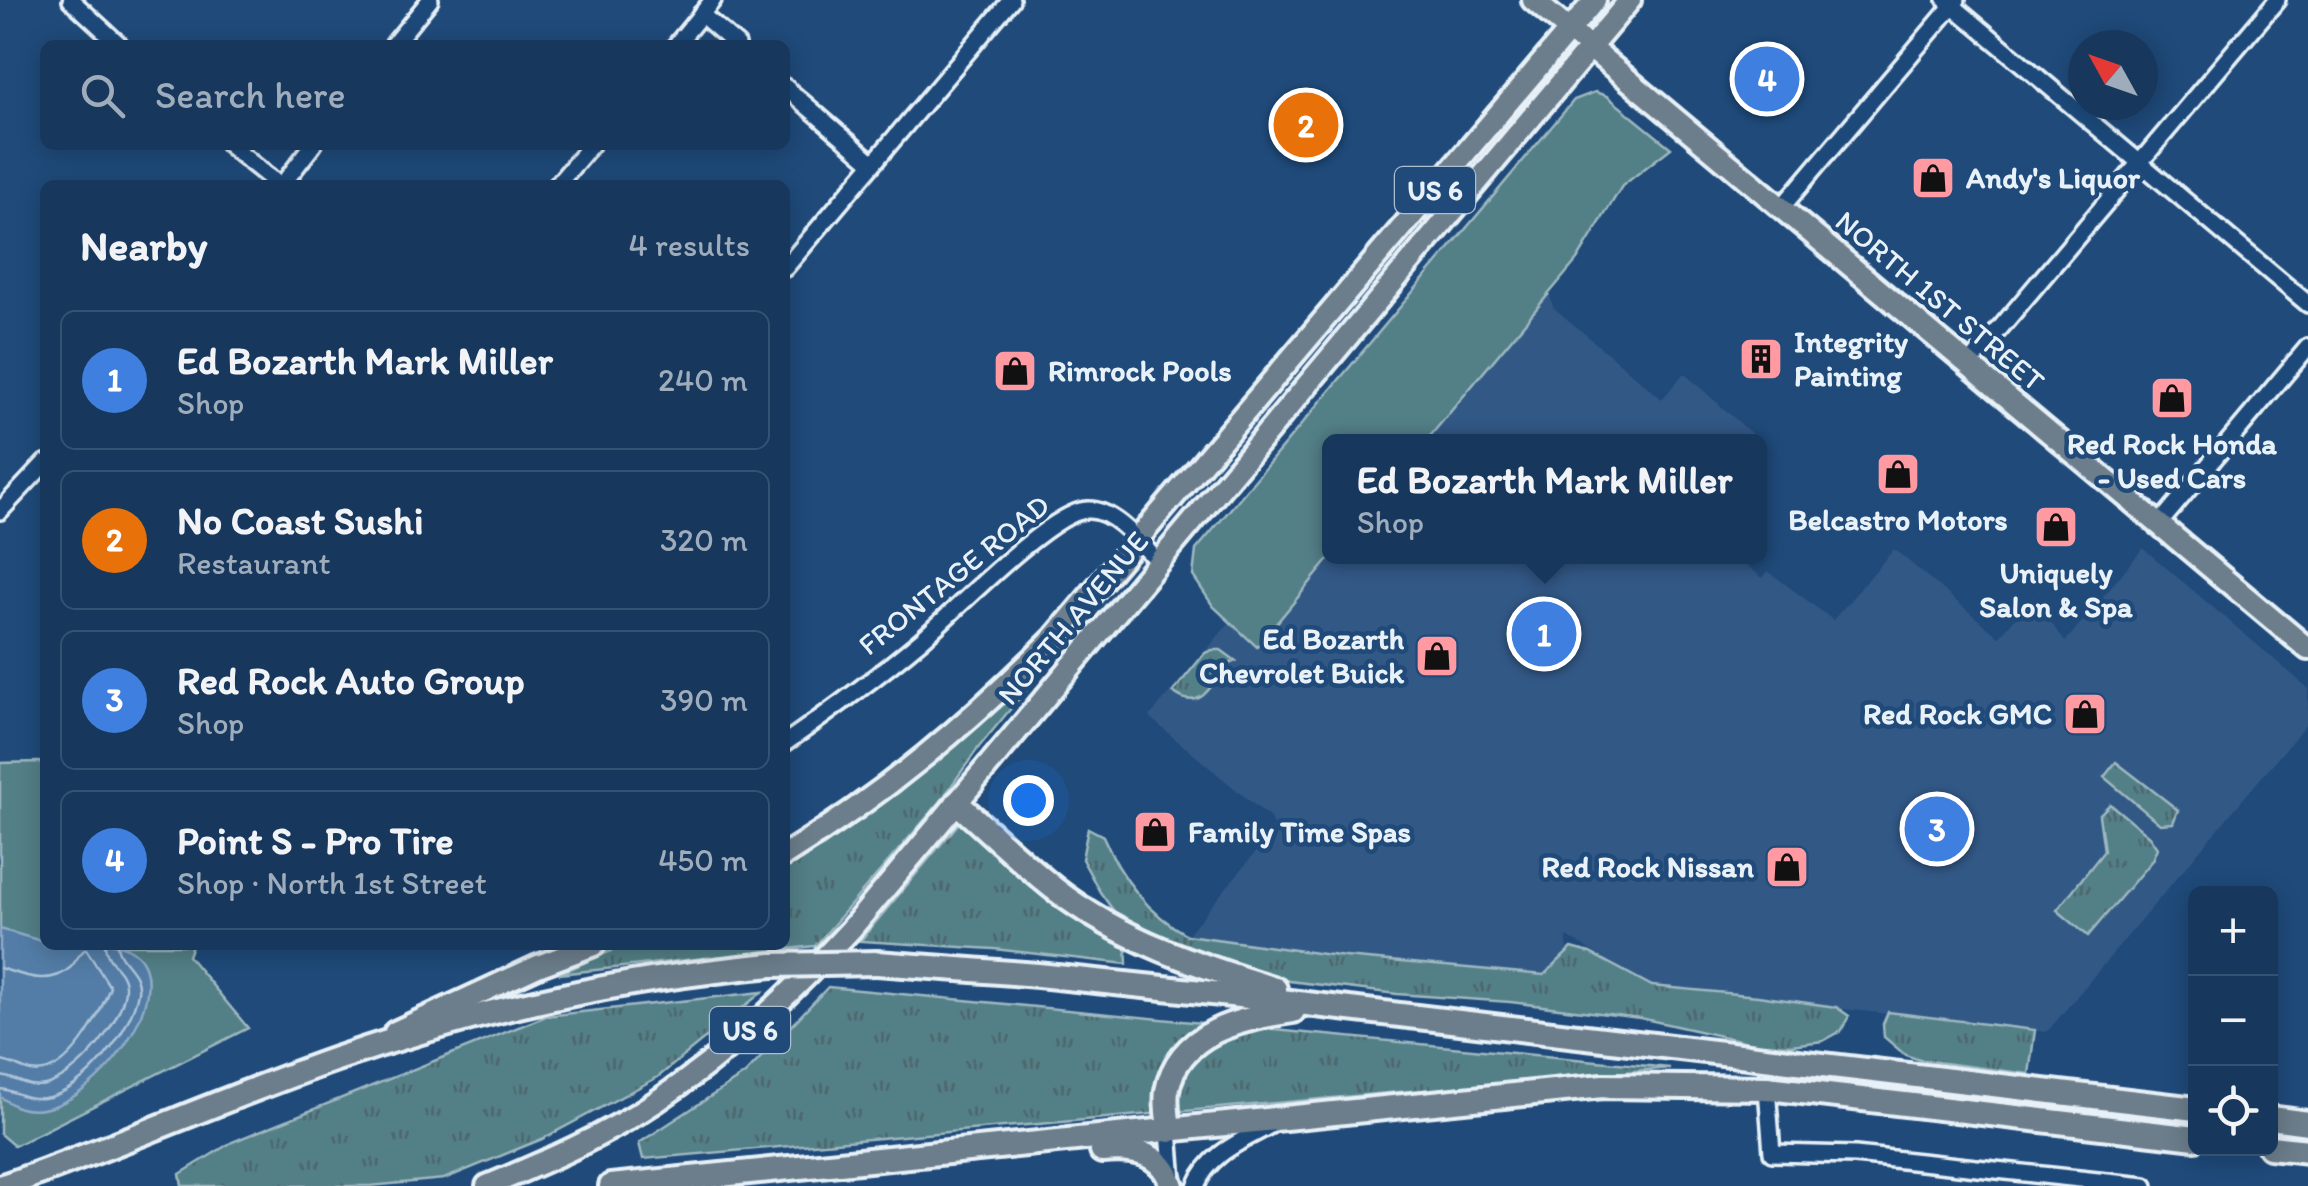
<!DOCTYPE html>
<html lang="en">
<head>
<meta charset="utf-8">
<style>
  body { margin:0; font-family:Itim,sans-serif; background:#244365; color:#f1f3f6 }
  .controls { position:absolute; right:30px; bottom:30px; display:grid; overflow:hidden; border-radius:15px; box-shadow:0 5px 25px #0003 }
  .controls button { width:90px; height:90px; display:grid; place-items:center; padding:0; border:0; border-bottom:2px solid #365272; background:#17385c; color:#f1f3f6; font:50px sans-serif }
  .compass { position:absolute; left:2068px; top:30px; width:90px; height:90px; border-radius:50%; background:#17385c; box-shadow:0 5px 25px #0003; rotate:310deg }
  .you { position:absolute; left:1028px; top:800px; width:35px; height:35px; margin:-25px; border:8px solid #fff; border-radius:50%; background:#1a73e8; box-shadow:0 0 0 15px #1a73e833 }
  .badge { display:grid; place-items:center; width:65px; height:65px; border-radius:50%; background:#d6ab8b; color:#fff; font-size:32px; font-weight:700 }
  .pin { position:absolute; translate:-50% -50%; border:5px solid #fff; box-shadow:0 2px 10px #0006 }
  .popup { position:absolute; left:1322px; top:434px; width:445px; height:130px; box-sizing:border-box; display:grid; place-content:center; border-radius:15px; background:#17385c; filter:drop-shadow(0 2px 8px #0005); font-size:32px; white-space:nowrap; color:#9eacbb }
  .popup b { font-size:38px; color:#f1f3f6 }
  .popup::after { content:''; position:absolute; left:50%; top:100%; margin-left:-20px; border:20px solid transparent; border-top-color:#17385c }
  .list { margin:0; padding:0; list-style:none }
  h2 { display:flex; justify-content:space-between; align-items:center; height:130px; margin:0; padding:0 40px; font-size:42px }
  h2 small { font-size:32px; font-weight:400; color:#9eacbb }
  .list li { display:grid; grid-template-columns:65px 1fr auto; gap:30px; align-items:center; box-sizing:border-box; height:140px; margin:0 20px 20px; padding:0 20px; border:2px solid #365272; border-radius:15px }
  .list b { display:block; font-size:38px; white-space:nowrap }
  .list p { margin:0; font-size:32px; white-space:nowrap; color:#9eacbb }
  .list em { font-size:32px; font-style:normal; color:#9eacbb }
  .icon { flex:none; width:55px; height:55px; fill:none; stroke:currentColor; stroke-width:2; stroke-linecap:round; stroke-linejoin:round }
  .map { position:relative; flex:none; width:2308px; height:1186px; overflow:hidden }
  .search { position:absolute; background:#17385c; box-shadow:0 5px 25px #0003; left:40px; top:40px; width:750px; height:110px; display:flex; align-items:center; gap:25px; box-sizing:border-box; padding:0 35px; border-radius:15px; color:#9eacbb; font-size:38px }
  .panel { position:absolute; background:#17385c; box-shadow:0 5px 25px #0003; left:40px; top:180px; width:750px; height:770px; border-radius:15px }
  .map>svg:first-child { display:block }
</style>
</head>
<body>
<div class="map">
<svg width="2308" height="1186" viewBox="0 0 2308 1186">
  <defs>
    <pattern id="grass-tufts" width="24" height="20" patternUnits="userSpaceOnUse" patternTransform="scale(2.5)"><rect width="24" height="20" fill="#537f87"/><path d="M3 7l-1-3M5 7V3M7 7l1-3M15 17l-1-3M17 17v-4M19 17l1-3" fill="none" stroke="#4d666c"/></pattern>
  </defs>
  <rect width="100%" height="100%" fill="#1f4a7a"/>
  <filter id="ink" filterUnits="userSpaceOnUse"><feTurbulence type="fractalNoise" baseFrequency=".01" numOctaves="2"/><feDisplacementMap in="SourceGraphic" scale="20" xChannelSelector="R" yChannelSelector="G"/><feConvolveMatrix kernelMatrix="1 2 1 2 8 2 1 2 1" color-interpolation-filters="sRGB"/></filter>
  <g filter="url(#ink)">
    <g fill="#305886">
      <path d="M1549 291 1553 307 1662 399 1684 373 1752 434 1745 442H1426Z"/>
      <path d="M2143 548 2308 688V722L2047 1032 1817 1006 1758 996 1652 986 1567 937V952L1544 975 1345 957 1187 935 1270 835 1273 827 1270 818 1149 717 1230 622 1257 647 1331 556 1736 557 1763 578 1768 571 1833 620 1894 549 1999 637 2033 597 2065 642Z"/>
    </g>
    <g fill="url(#grass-tufts)" stroke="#9eb8c0" stroke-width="2.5">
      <path d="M1095 607 979 747 940 802 815 946 559 974 624 945H785V866L824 846 975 729Z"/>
      <path d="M1212 650H1221L1236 661 1224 666C1211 688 1199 713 1173 692L1205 653Z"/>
      <path d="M2116 762 2178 810 2173 823 2160 824 2104 777Z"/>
      <path d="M2110 804 2149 836 2157 848 2152 860 2088 936 2057 910 2104 851 2099 815Z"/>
      <path d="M959 823 1058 904 1126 945 1127 964 994 949 860 941Z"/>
      <path d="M1088 828 1103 836C1120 876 1148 914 1187 935L1345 957 1544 975 1572 948 1590 953 1652 986 1758 996 1836 1007 1849 1016 1841 1031 1823 1041 1791 1045 1757 1044 1640 1018 1510 1002 1397 994 1289 981 1248 972 1121 921 1100 892 1082 859Z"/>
      <path d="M828 987 1670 1068 643 1159 639 1143 745 1074Z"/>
      <path d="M762 992 658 1077 542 1139 444 1179 370 1186H182L180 1174 232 1142 546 1016Z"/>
      <path d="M1888 1012 2035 1030 2029 1074 1920 1060 1905 1055 1884 1037 1883 1024Z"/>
    </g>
    <g fill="#537f87" stroke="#9eb8c0" stroke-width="2.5">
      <path d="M1595 92 1607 96 1671 148 1622 186 1577 260 1426 441 1329 442 1331 557 1257 647 1213 606 1193 576 1196 550 1574 100Z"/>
      <path d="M39 762 45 763V945H192L188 956 248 1028 14 1146 0 1134V763Z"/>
    </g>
    <path fill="#537da7" stroke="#8fabc7" stroke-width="2.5" d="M0 929 45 942V945C65 945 103 940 122 946 197 971 91 1128 20 1108 13 1106 6 1100 0 1097Z"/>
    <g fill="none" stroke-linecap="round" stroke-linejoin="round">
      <g stroke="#acc3d8" stroke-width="2.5">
        <path d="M0 968C23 975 50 987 71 967 77 960 79 953 86 949L110 987C100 1014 68 1079 31 1071 19 1068 12 1062 0 1061"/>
        <path d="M0 1076C16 1077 28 1089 45 1085 77 1078 127 1018 125 985 124 968 106 964 105 945"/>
        <path d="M0 1089C17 1091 24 1100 44 1098 84 1093 132 1030 138 992 141 970 119 963 117 945"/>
      </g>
      <defs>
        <g id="minor">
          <path d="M71 0 120 45"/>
          <path d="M1946 0 2308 304"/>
          <path d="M701 14 737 45"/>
          <path d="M393 45 430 0"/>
          <path d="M676 45 713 0"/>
          <path d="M785 87 873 163"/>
          <path d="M229 145 279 185"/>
          <path d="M282 185 313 145"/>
          <path d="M557 185 591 145"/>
          <path d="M1782 207 1957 0"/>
          <path d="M785 268 1011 0"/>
          <path d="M1969 365 2277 0"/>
          <path d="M0 511 45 463"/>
          <path d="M2159 524 2308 347"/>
          <path d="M785 743C831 711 877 677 920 641 952 614 1051 511 1087 510 1114 508 1142 545 1159 563"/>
          <path d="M1767 1088 1772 1153 1855 1155 2145 1186"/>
          <path d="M1169 1131 1173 1181"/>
          <path d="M1196 1186C1210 1152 1241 1142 1272 1124"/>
        </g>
        <g id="major">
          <path d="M1533 0 2308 649"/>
          <path d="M785 855C887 792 968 724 1053 639L1595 0"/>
          <path d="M395 1032 538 966 594 945"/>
          <path d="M487 1186C545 1162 605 1136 657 1101 730 1052 792 993 851 929L1630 0"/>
        </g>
        <g id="highway">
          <path d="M957 803C990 832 1022 863 1056 890 1119 939 1200 966 1275 989"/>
          <path d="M877 963 1038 975 1231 995 2196 1109"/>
          <path d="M2270 1118 2308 1123"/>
          <path d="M1169 1131C1168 1118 1165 1103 1167 1091 1178 1031 1243 1018 1293 1011"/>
          <path d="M2270 1147 2308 1151"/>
          <path d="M1102 1151C1134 1148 1162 1152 1172 1186"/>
          <path d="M3 1186C116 1147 224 1098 336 1059 481 1009 620 979 772 965"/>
          <path d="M611 1186 1603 1086 1767 1088 2196 1138"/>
        </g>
      </defs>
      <use href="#minor" stroke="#e8f1f8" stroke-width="22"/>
      <use href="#major" stroke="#e8f1f8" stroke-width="28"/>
      <use href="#highway" stroke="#e8f1f8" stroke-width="30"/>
      <use href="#minor" stroke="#1f4a7a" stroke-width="15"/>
      <use href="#major" stroke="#6c7d8b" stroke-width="20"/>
      <use href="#highway" stroke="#6c7d8b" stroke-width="22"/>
      <defs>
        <path id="highway-bridge" d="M772 965 877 963"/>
      </defs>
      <use href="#highway-bridge" stroke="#e8f1f8" stroke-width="30" stroke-linecap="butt"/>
      <use href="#highway-bridge" stroke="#6c7d8b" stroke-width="22"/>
    </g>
  </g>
  <defs>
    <symbol id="shop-square" viewBox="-11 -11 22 22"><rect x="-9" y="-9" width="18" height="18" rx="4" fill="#ff9aa2" stroke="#1f4a7a"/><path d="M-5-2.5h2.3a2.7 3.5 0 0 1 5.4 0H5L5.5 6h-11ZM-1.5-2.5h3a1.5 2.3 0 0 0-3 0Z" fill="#111"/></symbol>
    <symbol id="building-square" viewBox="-11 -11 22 22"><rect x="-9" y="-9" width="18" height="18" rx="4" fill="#ff9aa2" stroke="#1f4a7a"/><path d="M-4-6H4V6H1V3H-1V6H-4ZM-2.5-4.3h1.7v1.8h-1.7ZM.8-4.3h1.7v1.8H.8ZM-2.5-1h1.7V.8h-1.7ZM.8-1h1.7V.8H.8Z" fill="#111"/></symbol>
  </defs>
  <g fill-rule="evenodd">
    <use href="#shop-square" x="1908" y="153" width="50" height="50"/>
    <use href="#building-square" x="1736" y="334" width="50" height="50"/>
    <use href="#shop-square" x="990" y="346" width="50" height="50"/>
    <use href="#shop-square" x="2147" y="373" width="50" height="50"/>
    <use href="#shop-square" x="1873" y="449" width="50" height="50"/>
    <use href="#shop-square" x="2031" y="502" width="50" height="50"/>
    <use href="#shop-square" x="1412" y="631" width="50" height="50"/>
    <use href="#shop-square" x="2060" y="689" width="50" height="50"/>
    <use href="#shop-square" x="1130" y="807" width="50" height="50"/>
    <use href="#shop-square" x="1762" y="842" width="50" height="50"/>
  </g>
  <g text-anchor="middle" stroke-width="9" stroke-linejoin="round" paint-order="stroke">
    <g fill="#1f4a7a" stroke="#acbfd2" stroke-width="2.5">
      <rect x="1395" y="167" width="80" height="46" rx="8"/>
      <rect x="710" y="1007" width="80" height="46" rx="8"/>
    </g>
    <g font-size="28" font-weight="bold" fill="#e8f1f8">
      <text x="1435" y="200">US 6</text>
      <text x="750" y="1040">US 6</text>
    </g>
    <g font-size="30" font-weight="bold" fill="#e8f1f8" stroke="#1f4a7a" text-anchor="start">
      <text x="1966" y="188">Andy's Liquor</text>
      <text x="1794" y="352">Integrity<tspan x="1794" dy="34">Painting</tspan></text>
      <text x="1048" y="381">Rimrock Pools</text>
      <text x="2172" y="454" text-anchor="middle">Red Rock Honda<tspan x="2172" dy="34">- Used Cars</tspan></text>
      <text x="1898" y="530" text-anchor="middle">Belcastro Motors</text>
      <text x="2056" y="583" text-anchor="middle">Uniquely<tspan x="2056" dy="34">Salon &amp; Spa</tspan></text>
      <text x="1404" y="649" text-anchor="end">Ed Bozarth<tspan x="1404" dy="34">Chevrolet Buick</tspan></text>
      <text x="2052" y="724" text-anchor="end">Red Rock GMC</text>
      <text x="1188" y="842">Family Time Spas</text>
      <text x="1754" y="877" text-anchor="end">Red Rock Nissan</text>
    </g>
    <g font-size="30" fill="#e8f1f8" stroke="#1f4a7a">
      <text transform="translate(1940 301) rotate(40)" y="10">NORTH 1ST STREET</text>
      <text transform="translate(954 575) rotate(-39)" y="10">FRONTAGE ROAD</text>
      <text transform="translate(1073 618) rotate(-50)" y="10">NORTH AVENUE</text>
    </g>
  </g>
</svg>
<div class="controls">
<button>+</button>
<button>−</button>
<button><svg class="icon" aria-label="locate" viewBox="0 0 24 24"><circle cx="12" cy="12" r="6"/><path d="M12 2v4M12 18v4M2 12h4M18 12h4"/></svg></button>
</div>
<svg class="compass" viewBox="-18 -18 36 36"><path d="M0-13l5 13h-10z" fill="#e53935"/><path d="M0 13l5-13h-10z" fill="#9eacbb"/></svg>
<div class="you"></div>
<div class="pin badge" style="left:1544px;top:634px;background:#3f7fe0">1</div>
<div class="popup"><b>Ed Bozarth Mark Miller</b>Shop</div>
<div class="pin badge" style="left:1306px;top:125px;background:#e8710a">2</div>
<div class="pin badge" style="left:1937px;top:829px;background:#3f7fe0">3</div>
<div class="pin badge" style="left:1767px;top:79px;background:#3f7fe0">4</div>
<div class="search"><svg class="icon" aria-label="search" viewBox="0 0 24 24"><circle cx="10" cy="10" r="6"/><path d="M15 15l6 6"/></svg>Search here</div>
<section class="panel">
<h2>Nearby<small>4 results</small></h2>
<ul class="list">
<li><span class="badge" style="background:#3f7fe0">1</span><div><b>Ed Bozarth Mark Miller</b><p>Shop</p></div><em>240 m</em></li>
<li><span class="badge" style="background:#e8710a">2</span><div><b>No Coast Sushi</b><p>Restaurant</p></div><em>320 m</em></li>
<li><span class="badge" style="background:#3f7fe0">3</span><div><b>Red Rock Auto Group</b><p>Shop</p></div><em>390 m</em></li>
<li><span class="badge" style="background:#3f7fe0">4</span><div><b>Point S - Pro Tire</b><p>Shop · North 1st Street</p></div><em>450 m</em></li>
</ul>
</section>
</div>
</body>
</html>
